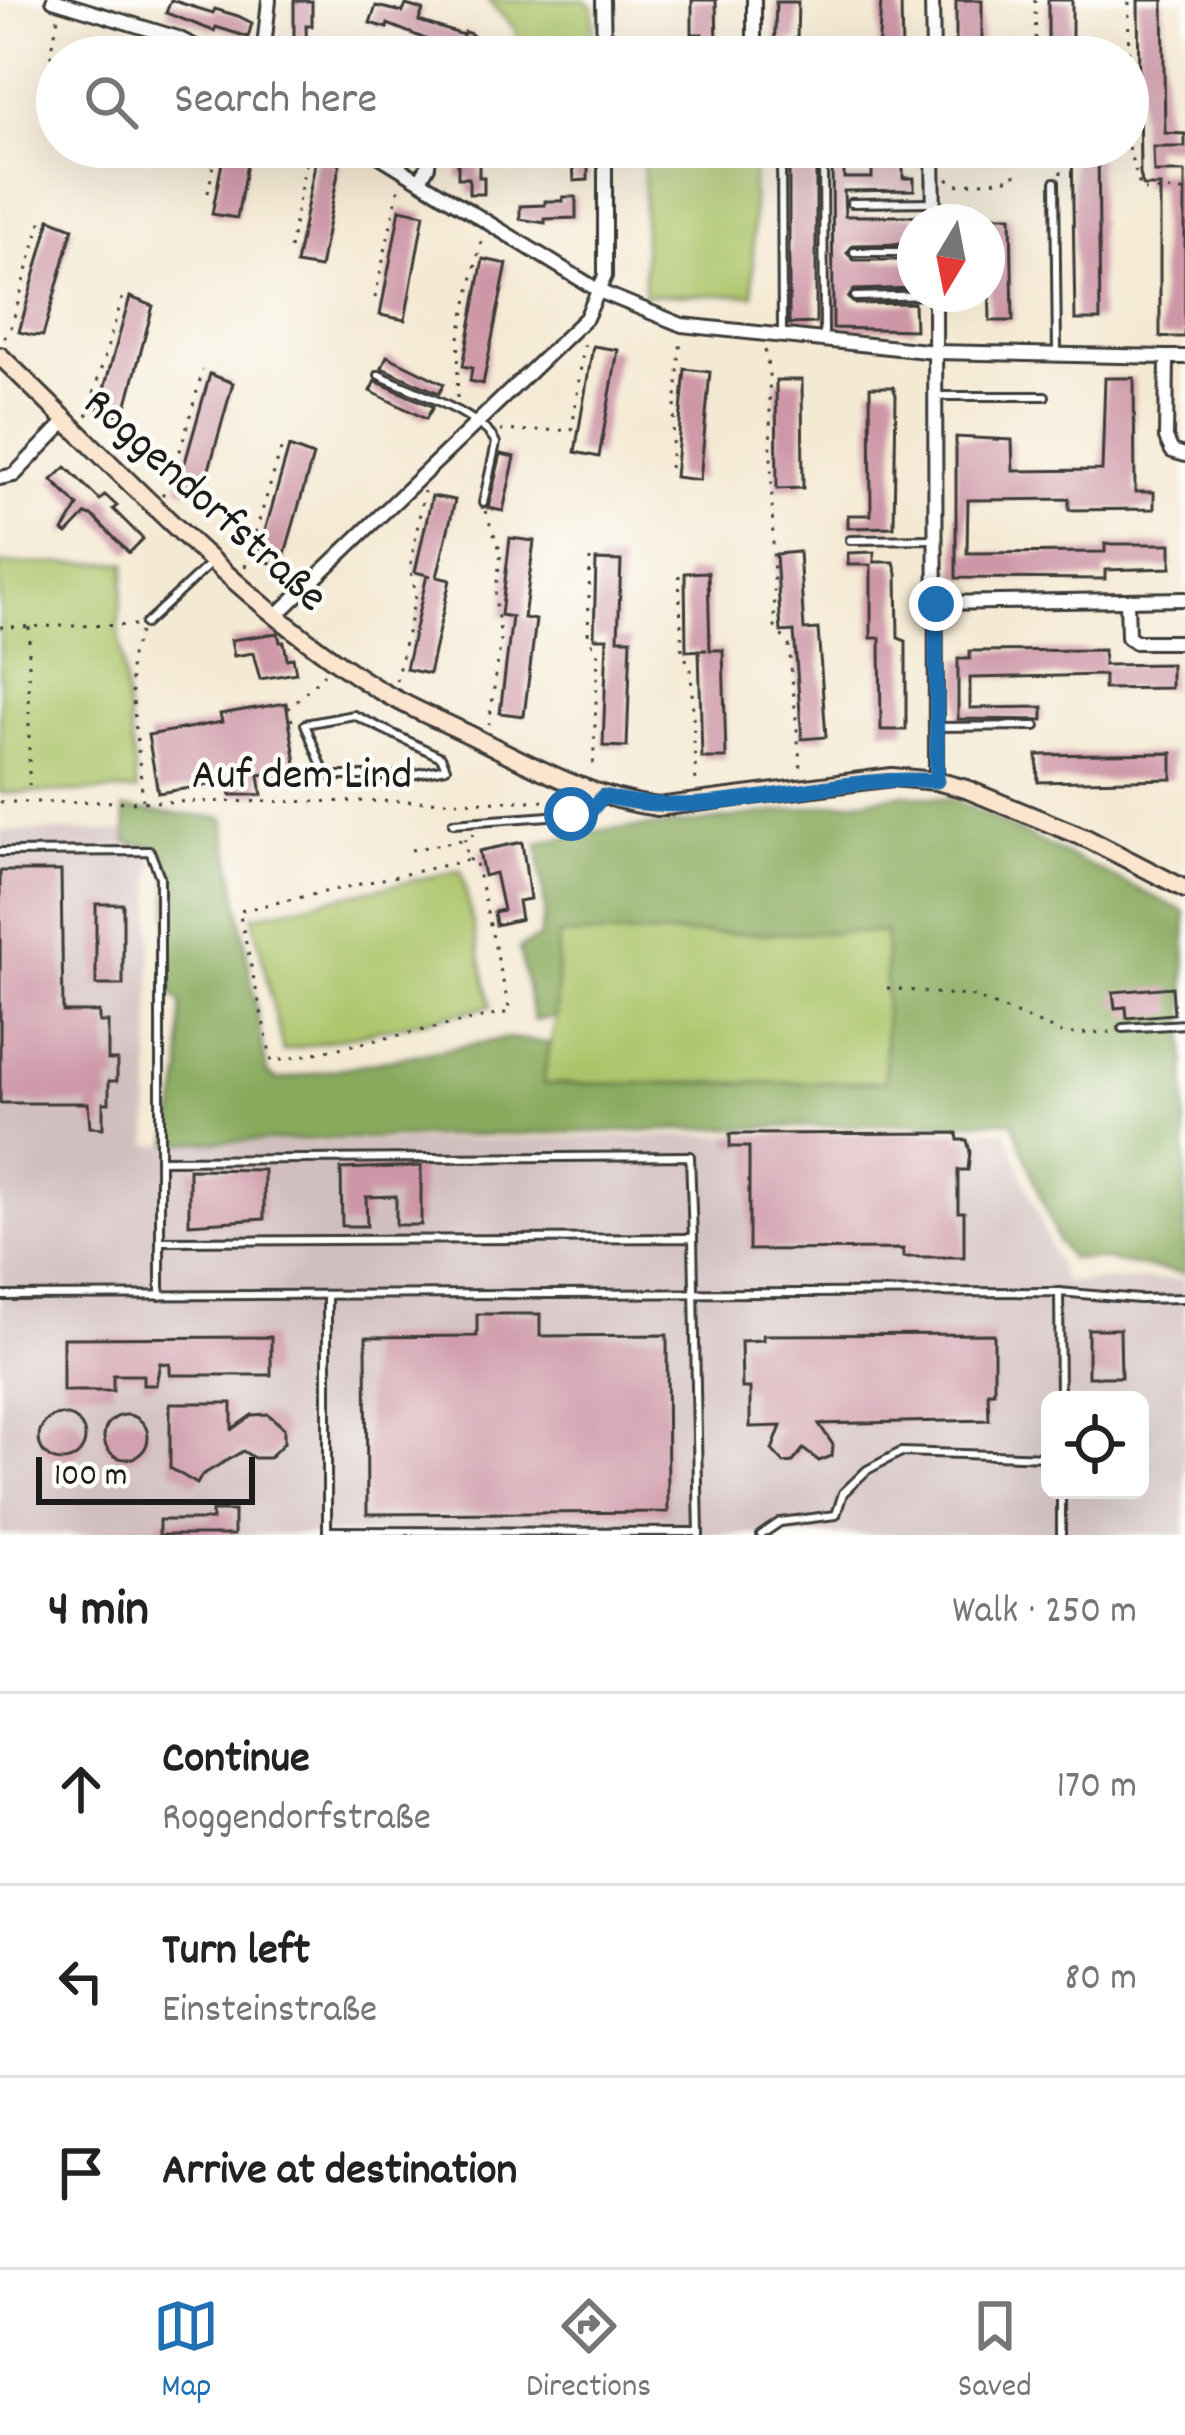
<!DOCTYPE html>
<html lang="en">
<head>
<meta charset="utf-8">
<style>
  body { margin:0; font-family:Dekko,sans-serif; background:#f2f2f2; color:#222 }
  .controls { position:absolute; right:36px; bottom:36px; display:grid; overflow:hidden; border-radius:18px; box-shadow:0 12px 48px #0002 }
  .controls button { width:108px; height:108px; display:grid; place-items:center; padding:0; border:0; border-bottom:3px solid #e0e0e0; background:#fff; color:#222; font:60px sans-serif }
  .compass { position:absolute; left:897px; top:204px; width:108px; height:108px; border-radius:50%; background:#fff; box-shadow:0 12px 48px #0002; rotate:190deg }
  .scale { position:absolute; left:36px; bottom:30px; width:219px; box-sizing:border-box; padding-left:12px; border:6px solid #1c1c1c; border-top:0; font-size:33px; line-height:42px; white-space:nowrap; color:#1c1c1c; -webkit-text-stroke:9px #fdfcf7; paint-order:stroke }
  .stop { position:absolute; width:36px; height:36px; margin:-27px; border:9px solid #1f6fb2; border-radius:50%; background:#fff }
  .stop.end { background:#1f6fb2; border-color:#fff; box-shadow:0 3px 12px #0008 }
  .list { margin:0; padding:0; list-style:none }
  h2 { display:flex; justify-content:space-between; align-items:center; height:156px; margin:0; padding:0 48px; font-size:51px }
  h2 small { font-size:39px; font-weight:400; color:#767676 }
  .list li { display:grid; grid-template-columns:78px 1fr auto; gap:36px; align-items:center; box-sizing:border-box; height:192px; padding:0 48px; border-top:3px solid #e0e0e0 }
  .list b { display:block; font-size:45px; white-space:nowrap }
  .list p { margin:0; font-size:39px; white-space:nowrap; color:#767676 }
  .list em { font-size:39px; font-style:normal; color:#767676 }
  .icon { flex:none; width:66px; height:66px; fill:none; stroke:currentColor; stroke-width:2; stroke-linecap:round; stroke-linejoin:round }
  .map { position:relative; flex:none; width:1185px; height:1535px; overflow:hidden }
  .search { position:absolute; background:#fff; box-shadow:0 12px 48px #0002; left:36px; right:36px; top:36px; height:132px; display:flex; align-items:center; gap:30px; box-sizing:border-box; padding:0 42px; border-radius:66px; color:#767676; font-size:45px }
  .sheet { height:732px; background:#fff }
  nav { display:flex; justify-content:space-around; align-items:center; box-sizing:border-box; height:168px; border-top:3px solid #e0e0e0; background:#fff; font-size:33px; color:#767676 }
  nav a { display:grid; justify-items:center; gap:6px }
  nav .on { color:#1f6fb2 }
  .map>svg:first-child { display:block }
</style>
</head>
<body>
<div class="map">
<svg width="1185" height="1535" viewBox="0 0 1185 1535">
  <rect width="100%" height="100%" fill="#fdfcf7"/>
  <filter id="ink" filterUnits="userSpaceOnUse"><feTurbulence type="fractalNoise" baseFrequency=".00833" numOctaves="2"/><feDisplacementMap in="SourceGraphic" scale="24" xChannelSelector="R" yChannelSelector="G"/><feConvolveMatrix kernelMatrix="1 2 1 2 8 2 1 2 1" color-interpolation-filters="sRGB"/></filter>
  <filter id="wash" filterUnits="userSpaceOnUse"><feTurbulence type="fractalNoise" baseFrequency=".004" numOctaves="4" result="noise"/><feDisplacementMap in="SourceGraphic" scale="48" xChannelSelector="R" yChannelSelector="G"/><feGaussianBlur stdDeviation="2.7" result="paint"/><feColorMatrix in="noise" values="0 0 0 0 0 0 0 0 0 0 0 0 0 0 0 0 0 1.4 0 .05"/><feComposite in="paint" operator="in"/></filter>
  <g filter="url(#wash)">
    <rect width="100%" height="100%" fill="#f4e9d3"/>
    <path fill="#d1bfbf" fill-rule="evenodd" d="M0 831H153L149 1145 1005 1130 1064 1282 1185 1279V1535H0ZM1050 1400H1140V1490H1050Z"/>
    <g fill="#acc469" stroke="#647042" stroke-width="3">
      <path d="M487 0H585L593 7 594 57H517L516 30Z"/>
      <path d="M644 155 753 156V295H644Z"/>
      <path d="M126 563 118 627 137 791 0 793V564Z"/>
      <path d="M461 870 491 1006 283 1051 253 916Z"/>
      <path d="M887 932 885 1082 542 1084 556 1017 558 935Z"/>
    </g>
    <path fill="#89aa5d" stroke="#52633c" stroke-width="3" d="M906 794 954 800 1185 912V1274L1100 1259 1070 1258 1058 1242 1012 1121 169 1143 182 1072 181 1003 170 992 168 858 158 848 127 842 124 809 224 818 267 1073 278 1080 508 1038 549 1043 543 1084 885 1082 886 932 558 935 556 1017 534 1021 519 948 539 938 545 911 538 843 602 830 703 822Z"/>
    <g id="blocks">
      <g fill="#cd97a7">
        <path d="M171 0 213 13 215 9 238 16 252 23 248 37 216 27 214 31 166 13Z"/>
        <path d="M692 0H716L717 50H702V34H692Z"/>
        <path d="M881 0H901L902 57H878Z"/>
        <rect x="956" y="0" width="26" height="57"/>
        <rect x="1048" y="0" width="24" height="57"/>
        <path d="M1138 0H1163L1165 133 1185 134V147H1153L1154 172H1185V337H1160V186H1143L1140 173Z"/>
        <path d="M294 1H312V26H306L307 57H294Z"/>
        <path d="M776 2H798L797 41H788V57H774Z"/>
        <path d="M406 5 423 10 419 21 463 35 465 32 471 34 479 41 475 54 459 48 458 52 388 24 387 28 370 23 376 6 403 12Z"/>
        <path d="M225 147H250L237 218 212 214Z"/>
        <path d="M458 147H479V177H484V194H469V178H458Z"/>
        <path d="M537 147H595V159H588V180L574 181 573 163 537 164Z"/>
        <path d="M832 147H844V178H872V168H881V147H903V178H914V190L844 191 845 216H914V244L853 245 847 253 854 260H914V288L854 290 848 298 855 304 914 303 915 330 833 328Z"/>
        <path d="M1072 147H1098L1100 320H1075Z"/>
        <path d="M316 159 340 163 320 268 296 264Z"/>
        <path d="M789 165H816V323L789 324Z"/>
        <path d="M563 197H576V218L545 219V223L520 219V206L545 205V201H563Z"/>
        <path d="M400 209 424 214 405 320 380 315Z"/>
        <path d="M988 216H1011L1013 321H990Z"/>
        <path d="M50 219 73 228 43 336 32 335 19 332Z"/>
        <path d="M483 259 507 264 483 384 470 381 472 368 463 366Z"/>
        <path d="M130 297 153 306 124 415 112 414 98 410Z"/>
        <path d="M593 346 618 350 599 457 575 452Z"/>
        <path d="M387 356 444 384 439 393 382 368Z"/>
        <path d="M685 369 710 372 700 480 675 477Z"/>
        <path d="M210 374 233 383 203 491H191L178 487Z"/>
        <path d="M1105 378H1134L1135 492H1154V509L1069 510V499L968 500 967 553 1105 552V544H1171V568L1105 570V579L956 578V437L1012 440 1013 471 1102 470Z"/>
        <path d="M776 380H802L803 488 777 489Z"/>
        <path d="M375 381 433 407 426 419 370 391Z"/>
        <path d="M870 387H893L896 395 894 527 848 528V515H871Z"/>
        <path d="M289 447 313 456 282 564 271 563 257 559Z"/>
        <path d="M501 454 515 457 503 511 488 508Z"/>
        <path d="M66 467 100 500 105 495 117 506 113 509 143 539 129 553 94 517 86 514 67 534 63 531 78 506 52 480Z"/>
        <path d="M432 496 455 500 437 577 450 580 429 674 406 669 427 575 431 576 415 572Z"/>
        <path d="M510 538 534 541 524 618 536 620 524 716 500 713 512 617 501 615Z"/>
        <path d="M799 552 804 630 818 629 826 737 802 739 794 631 781 632 776 554Z"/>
        <path d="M874 552V562H894L897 573 898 638 906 641V730H881L880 638H871V565H848V553Z"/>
        <path d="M596 560 621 561 618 639H631L627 747 603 746 607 638H594Z"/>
        <path d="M708 572 710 650H723L726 758H702L699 650H707L686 651 685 573Z"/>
        <path d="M278 633 280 642H284L287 659 293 658 296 673 260 679 253 653 234 656 231 640Z"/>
        <path d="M1104 650V665L1171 664V688L1104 689V675L970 678V708L1043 707V720L958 719V659H970V651Z"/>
        <path d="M286 703 297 769 259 775 262 795H231L229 782 158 793 148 735 222 722 220 714Z"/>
        <path d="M1172 753V779L1038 782 1037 755Z"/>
        <path d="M522 842 530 899 518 901 521 919 496 925 494 912 503 910 495 873 484 876 479 851Z"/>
        <path d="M0 871H61L63 1012H99V1022H108V1060H117V1081H109V1103H103V1128L90 1127 88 1103H0Z"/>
        <rect x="96" y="904" width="27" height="81"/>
        <path d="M1172 987 1174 1014 1127 1018 1126 1007 1115 1008 1113 992Z"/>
        <path d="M957 1133 958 1140H967L970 1152 968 1170H958V1212H964V1257H903V1249L749 1250V1147H730V1134Z"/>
        <path d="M421 1166V1225H396V1196L366 1197 367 1226H342L341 1169Z"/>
        <path d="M189 1169 264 1170V1219L189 1224Z"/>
        <path d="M477 1314H540V1336L667 1335 668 1512 367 1514 366 1337 477 1336Z"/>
        <path d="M1088 1329H1120L1121 1377H1088Z"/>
        <path d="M994 1334V1392H988L989 1420 819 1424 833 1445 832 1456 819 1461 803 1449 793 1462 784 1463 772 1450 781 1426 750 1427V1388H742L741 1341 763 1340V1335Z"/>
        <path d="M271 1337V1375H170V1364L160 1363 156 1385H143V1375H113V1391H63V1338Z"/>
        <path d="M170 1403H232V1429L252 1415 268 1414 284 1428V1443L269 1458H254L243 1451 202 1475 197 1484 170 1468Z"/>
        <circle cx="62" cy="1438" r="23"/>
        <circle cx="126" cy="1437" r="22"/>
        <path d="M212 1511H234V1535H159V1520H212Z"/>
      </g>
    </g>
  </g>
  <g filter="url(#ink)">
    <use href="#blocks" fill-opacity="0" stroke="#3c3b37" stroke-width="3"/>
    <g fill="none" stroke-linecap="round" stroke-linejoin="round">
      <defs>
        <g id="lane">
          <path d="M1055 182 1057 351"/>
          <path d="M851 203 934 202"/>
          <path d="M854 252H915"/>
          <path d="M855 297 935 295"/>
          <path d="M782 335 781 149 823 152 824 337"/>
          <path d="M379 375C410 390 482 414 496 443L483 503"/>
          <path d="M939 396H1045"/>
          <path d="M850 540 935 539"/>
          <path d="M145 624 212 562"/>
          <path d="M354 715 441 757 446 768 406 776H326L305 724Z"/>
          <path d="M938 727 1036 726"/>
          <path d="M453 823 589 813 601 799"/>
          <path d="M0 852 150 851 160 877V1296"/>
          <path d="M1123 1028 1185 1024"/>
          <path d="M160 1160 690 1156 693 1238"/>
          <path d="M160 1241 693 1238 699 1535"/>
          <path d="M1059 1292 1060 1400"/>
          <path d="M0 1296 1059 1292 1139 1299 1185 1298"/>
          <path d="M1061 1490V1535"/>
          <path d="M327 1531 699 1532"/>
          <path d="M327 1531V1296"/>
          <path d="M761 1535 780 1522 836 1515 843 1493 867 1470 901 1452 1050 1457"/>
        </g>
        <g id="street">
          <path d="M53 0 178 38 216 57"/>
          <path d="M603 0 604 57"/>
          <path d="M754 0V57"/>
          <path d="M932 0 933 57"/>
          <path d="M263 57 269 0"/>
          <path d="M365 147 601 292 682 325 935 352 1167 357"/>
          <path d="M933 147 934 222"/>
          <path d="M420 180 428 166 430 147"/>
          <path d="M935 294 936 781"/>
          <path d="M1185 357H1167L1166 438 1172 451 1185 455"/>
          <path d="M0 478 14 475 67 420"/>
          <path d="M1127 600 1128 637 1135 642H1185"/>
          <path d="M936 603 1185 599"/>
          <path d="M278 614 586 318 605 276V147"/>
        </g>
        <path id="secondary" d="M0 356C120 470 233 597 374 687 408 708 445 722 480 740 537 768 593 799 658 807L892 777 936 781 966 789 1088 839 1185 889"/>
      </defs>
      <use href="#lane" stroke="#3c3b37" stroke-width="12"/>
      <use href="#street" stroke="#3c3b37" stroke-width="18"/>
      <use href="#secondary" stroke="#3c3b37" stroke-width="22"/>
      <g stroke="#3c3b37" stroke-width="3" stroke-dasharray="3 9" stroke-linecap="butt">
        <path d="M1035 0 1036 57"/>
        <path d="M138 57 139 41"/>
        <path d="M1128 101 1129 0"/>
        <path d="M42 104 58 17"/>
        <path d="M1060 147 1061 176"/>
        <path d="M1128 147 1141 190 1185 191"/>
        <path d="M947 179 956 185 1015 178 1014 147"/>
        <path d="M208 193 217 147"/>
        <path d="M290 249 304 169 314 147"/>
        <path d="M375 298 400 182"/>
        <path d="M4 338 10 331 43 215"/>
        <path d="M765 350 769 372 775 627 789 645 801 772"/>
        <path d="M457 398 459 338 482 237"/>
        <path d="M87 416 124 292"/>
        <path d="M500 431 572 430 585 338"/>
        <path d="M670 468 681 338"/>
        <path d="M162 495 170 486 203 370"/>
        <path d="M485 511 501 552 495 597 501 639 489 724"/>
        <path d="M590 559 588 635 598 655 593 772"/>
        <path d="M245 567 283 443"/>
        <path d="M679 575 682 651 691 669 696 785"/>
        <path d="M0 627 137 625"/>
        <path d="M29 627V785"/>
        <path d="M140 632 131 656 130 671 143 800"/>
        <path d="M396 681 416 594 410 568 424 491"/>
        <path d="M292 721 289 708 324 674"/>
        <path d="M0 802 572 801"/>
        <path d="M411 850 462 840"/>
        <path d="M468 860 475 859 510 1012 272 1062 239 911 468 860 464 840 473 838 472 829"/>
        <path d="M887 988 975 997 1064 1034 1116 1032"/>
      </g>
      <use href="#lane" stroke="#fff" stroke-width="6"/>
      <use href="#street" stroke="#fff" stroke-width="12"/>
      <use href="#secondary" stroke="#fce5cf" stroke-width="16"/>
    </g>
  </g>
  <g fill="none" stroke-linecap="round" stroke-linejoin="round" filter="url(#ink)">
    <path stroke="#1f6fb2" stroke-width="15" d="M571 814 589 813 603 796C713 825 825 772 937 781L936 604"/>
  </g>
  <g text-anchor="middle" stroke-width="9" stroke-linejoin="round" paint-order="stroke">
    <g font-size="45" fill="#1c1c1c" stroke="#fdfcf7">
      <text transform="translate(208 497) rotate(42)" y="16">Roggendorfstraße</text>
      <text x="302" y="787">Auf dem Lind</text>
    </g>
  </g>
</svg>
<div class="controls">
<button><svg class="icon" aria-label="locate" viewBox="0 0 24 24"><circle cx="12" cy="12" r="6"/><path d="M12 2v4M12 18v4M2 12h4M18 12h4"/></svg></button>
</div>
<svg class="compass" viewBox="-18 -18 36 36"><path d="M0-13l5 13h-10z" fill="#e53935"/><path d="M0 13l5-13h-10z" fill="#767676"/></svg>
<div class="scale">100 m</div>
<div class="stop" style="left:571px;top:814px"></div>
<div class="stop end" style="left:936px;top:604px"></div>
<div class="search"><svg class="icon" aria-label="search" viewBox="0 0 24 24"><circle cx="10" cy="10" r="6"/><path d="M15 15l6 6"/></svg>Search here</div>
</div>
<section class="sheet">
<h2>4 min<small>Walk · 250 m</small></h2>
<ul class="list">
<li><svg class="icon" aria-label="ahead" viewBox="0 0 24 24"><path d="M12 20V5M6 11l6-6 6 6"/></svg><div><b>Continue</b><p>Roggendorfstraße</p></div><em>170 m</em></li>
<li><svg class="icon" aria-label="left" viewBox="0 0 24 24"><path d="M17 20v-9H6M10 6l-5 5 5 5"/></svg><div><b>Turn left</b><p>Einsteinstraße</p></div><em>80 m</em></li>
<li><svg class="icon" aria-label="arrive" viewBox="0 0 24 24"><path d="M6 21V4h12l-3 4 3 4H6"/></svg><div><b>Arrive at destination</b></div></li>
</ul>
</section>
<nav>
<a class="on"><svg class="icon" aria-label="map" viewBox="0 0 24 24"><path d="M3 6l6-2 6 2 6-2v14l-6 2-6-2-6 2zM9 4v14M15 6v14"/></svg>Map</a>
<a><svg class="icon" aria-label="directions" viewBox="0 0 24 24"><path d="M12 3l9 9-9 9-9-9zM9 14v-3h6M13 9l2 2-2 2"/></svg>Directions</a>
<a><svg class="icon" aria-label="saved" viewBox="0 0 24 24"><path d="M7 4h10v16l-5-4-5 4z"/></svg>Saved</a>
</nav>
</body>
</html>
